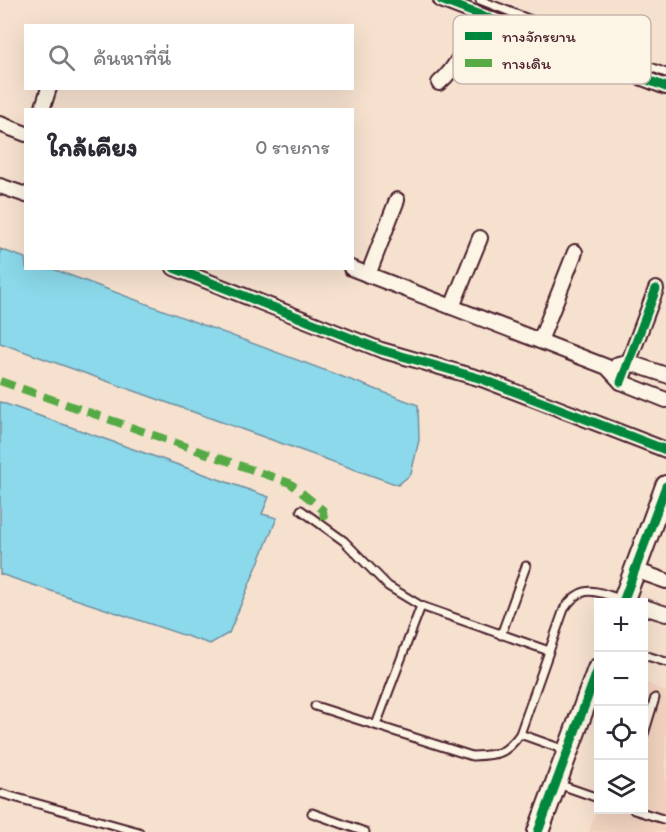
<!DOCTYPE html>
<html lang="th">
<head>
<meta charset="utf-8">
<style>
  body { margin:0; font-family:Itim,"Playpen Sans Thai",sans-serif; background:#f2f2f3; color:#2b2b33 }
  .controls { position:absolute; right:18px; bottom:18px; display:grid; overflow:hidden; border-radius:0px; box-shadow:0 6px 24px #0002 }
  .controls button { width:54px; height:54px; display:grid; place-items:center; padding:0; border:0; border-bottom:2px solid #e1e1e2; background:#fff; color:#2b2b33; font:30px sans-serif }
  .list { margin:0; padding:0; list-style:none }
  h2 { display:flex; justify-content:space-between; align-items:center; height:78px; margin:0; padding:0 24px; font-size:26px }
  h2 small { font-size:20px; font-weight:400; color:#7c7c81 }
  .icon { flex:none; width:33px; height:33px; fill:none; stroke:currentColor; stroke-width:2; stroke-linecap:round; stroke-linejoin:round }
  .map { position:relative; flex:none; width:666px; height:832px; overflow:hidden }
  .search { position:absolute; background:#fff; box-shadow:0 6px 24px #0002; left:24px; top:24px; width:330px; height:66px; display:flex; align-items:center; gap:15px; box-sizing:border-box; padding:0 21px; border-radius:0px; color:#7c7c81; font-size:22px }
  .panel { position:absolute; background:#fff; box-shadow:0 6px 24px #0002; left:24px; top:108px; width:330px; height:162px; border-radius:0px }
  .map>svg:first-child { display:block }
</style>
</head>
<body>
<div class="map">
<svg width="666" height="832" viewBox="0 0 666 832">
  <rect width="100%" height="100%" fill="#f6e1cf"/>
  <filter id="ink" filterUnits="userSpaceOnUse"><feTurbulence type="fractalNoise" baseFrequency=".0167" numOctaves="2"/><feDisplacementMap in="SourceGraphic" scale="12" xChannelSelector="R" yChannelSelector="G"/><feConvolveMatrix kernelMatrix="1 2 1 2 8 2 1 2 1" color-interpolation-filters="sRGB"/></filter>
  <g filter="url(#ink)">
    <path fill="#f2d3c0" d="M644 682 666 692V832H589L598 804V810H644Z"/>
    <g fill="#8bd9ea" stroke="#718f9e" stroke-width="1.5">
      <path d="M0 249 25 258 26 268 53 269 418 405 419 440 411 474 398 485 0 343Z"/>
      <path d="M0 402 269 497 262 514 277 518 229 633 210 644 0 574Z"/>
    </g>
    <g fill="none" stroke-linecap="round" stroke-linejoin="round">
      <defs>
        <g id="lane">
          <path d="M480 0 666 73"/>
          <path d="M301 510 344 541 388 586 421 606 376 725"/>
          <path d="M421 606 549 651"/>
          <path d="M501 635 526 566"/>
          <path d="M644 655 666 662"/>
          <path d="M315 706 472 756C497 755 505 755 520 734L564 609C583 582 595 592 621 599"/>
          <path d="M520 734 565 750"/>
          <path d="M644 734 655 698"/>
          <path d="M558 784 598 798"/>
          <path d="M3 794 139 832"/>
          <path d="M634 810 666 820"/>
          <path d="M312 813 365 832"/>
        </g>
        <g id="street">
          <path d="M441 0 666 87"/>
          <path d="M439 83C461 64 467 40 477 14"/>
          <path d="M42 110 49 88"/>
          <path d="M0 124 26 134"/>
          <path d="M0 186 26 195"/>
          <path d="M174 268 381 350 482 379 666 450"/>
          <path d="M351 268 607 367 621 382 666 400"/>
          <path d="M368 275 397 200"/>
          <path d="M452 307 480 238"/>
          <path d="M540 341 575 252"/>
          <path d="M618 364 627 362 666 375"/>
          <path d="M621 382 656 289"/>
          <path d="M635 570 666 581"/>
          <path d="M644 607 666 614"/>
        </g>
        <g id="secondary">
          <path d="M623 602 666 486"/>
          <path d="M538 832 598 669"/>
        </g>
      </defs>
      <use href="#lane" stroke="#4a1f2b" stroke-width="11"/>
      <use href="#street" stroke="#4a1f2b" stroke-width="18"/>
      <use href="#secondary" stroke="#4a1f2b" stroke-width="24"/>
      <use href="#lane" stroke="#fcf5e5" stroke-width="7"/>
      <use href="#street" stroke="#fcf5e5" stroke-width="14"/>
      <use href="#secondary" stroke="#fcf5e5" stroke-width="20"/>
      <path stroke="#57aa44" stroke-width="8" stroke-dasharray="15 8" stroke-linecap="butt" d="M0 381 290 483 323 510 325 527"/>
      <defs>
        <g id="cycleway">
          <path d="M441 0 666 87"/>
          <path d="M174 268 381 350 482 379 666 450"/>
          <path d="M621 382 656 289"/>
          <path d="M623 602 666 486"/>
          <path d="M538 832 598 669"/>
        </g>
      </defs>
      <use href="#cycleway" stroke="#fcf5e5" stroke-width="13"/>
      <use href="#cycleway" stroke="#00873e" stroke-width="9"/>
    </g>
  </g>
  <rect x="453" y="15" width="198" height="69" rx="9" fill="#fcf5e5" stroke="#c7b5ad" stroke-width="1.5"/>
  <rect x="465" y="32" width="27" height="8" fill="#00873e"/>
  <rect x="465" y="59" width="27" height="8" fill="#57aa44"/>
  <g font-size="16" fill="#4a1f2b">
    <text x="502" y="42">ทางจักรยาน</text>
    <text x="502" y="69">ทางเดิน</text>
  </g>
</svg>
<div class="controls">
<button>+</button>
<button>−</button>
<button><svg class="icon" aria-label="locate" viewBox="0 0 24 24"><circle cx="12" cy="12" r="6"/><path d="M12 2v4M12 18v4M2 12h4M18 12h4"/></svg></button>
<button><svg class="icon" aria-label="layers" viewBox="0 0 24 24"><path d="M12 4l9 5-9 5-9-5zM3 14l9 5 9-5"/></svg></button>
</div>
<div class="search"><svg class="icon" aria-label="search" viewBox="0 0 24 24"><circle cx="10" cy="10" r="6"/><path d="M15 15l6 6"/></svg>ค้นหาที่นี่</div>
<section class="panel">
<h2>ใกล้เคียง<small>0 รายการ</small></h2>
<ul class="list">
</ul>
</section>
</div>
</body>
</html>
